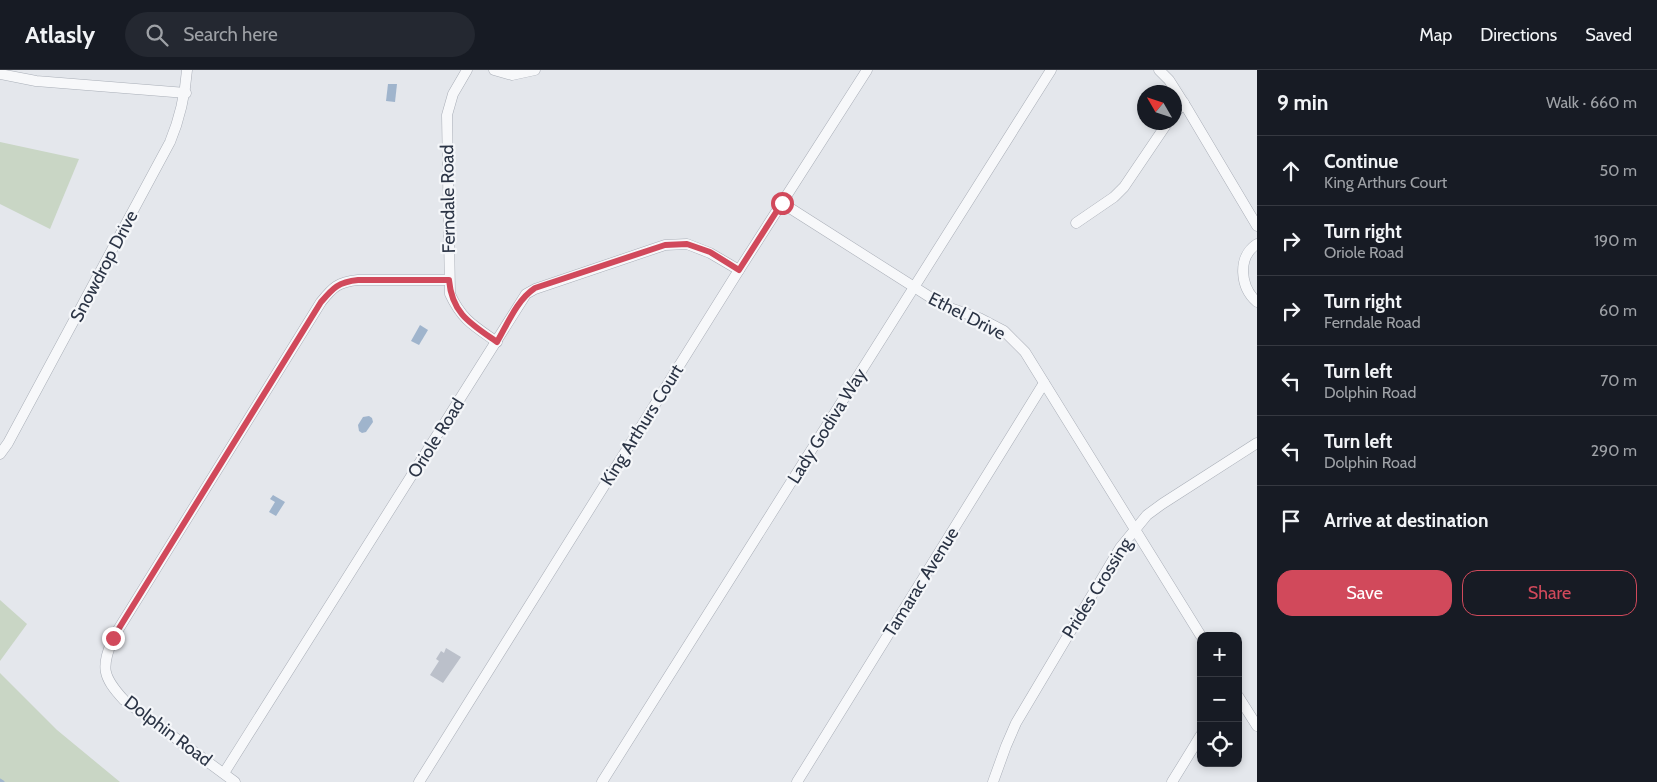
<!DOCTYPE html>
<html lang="en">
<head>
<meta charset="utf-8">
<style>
  body { margin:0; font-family:Cabin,sans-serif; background:#242831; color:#f1f3f6 }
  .controls { position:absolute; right:15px; bottom:15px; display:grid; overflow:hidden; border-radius:10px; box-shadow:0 2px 8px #0003 }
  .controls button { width:45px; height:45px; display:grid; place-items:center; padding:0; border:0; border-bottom:1px solid #363941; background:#171b24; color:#f1f3f6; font:25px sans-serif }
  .compass { position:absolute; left:1137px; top:15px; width:45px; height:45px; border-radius:50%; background:#171b24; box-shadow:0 2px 8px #0003; rotate:309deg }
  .stop { position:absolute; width:15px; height:15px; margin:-11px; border:4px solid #d1495b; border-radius:50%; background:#fff }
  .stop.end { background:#d1495b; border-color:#fff; box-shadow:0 1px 5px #0008 }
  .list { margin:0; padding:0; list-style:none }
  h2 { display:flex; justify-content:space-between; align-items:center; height:65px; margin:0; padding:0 20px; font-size:21px }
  h2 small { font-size:16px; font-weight:400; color:#9ea1a6 }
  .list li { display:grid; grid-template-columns:32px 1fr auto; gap:15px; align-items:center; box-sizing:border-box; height:70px; padding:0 20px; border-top:1px solid #363941 }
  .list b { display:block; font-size:19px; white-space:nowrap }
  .list p { margin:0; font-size:16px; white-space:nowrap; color:#9ea1a6 }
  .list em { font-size:16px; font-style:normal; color:#9ea1a6 }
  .actions { display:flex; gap:10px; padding:15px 20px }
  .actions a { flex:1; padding:11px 0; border:1px solid #d1495b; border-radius:15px; text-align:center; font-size:18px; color:#d1495b }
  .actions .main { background:#d1495b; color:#fff }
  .icon { flex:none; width:28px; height:28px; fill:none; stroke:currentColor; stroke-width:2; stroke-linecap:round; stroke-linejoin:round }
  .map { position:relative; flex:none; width:1257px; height:712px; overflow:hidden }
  header { display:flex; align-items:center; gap:30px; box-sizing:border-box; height:70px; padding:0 25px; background:#171b24; border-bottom:1px solid #363941 }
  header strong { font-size:24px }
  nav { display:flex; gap:28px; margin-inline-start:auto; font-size:18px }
  .search { width:350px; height:45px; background:#242831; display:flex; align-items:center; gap:12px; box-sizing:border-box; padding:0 18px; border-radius:28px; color:#9ea1a6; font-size:19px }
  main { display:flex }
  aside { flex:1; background:#171b24 }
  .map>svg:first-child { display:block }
</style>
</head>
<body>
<header>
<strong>Atlasly</strong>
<div class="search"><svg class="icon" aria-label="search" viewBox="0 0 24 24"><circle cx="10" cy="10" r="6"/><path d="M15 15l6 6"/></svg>Search here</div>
<nav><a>Map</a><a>Directions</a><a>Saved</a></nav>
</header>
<main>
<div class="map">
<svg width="1257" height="712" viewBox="0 0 1257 712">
  <rect width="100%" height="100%" fill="#e4e7ec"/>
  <g fill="#c9d6c5">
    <path d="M0 72 79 89 50 159 0 134Z"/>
    <path d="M0 530 27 554 0 591Z"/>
    <path d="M0 603 57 660 120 712H0Z"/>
  </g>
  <g fill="#9fb4cc">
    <path d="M388 14H397L395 32 386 31Z"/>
    <path d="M420 255 428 260 419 275 411 271Z"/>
    <path d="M369 346 372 348 373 352 366 362 362 363 359 361 358 355 363 347Z"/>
    <path d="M273 425 285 432 276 446 269 442 275 432 270 429Z"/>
  </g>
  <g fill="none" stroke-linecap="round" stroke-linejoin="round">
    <path stroke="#9fb4cc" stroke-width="3" d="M0 710 3 712"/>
  </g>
  <path fill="#bbc0ca" d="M446 578 461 587 443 613 430 605 439 591 436 589 441 581 444 583Z"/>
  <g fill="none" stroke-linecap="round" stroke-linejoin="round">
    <defs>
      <g id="minor">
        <path d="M467 0 453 24 447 45 450 224C462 250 474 256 497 272"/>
        <path d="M494 0 512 5 535 0"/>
        <path d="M1159 0 1169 10 1188 40 1257 156"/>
        <path d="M0 4 36 11 186 23"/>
        <path d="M1174 44 1184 33"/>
        <path d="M782 133 944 236 979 248 1004 261 1025 282 1201 566"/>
        <path d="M1076 153 1114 127 1124 117 1168 52"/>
        <path d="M1257 174C1237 187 1240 217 1257 232"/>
        <path d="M0 384 8 373 170 72C180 48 185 26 187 0"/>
        <path d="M1238 626 1257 656"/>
        <path d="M224 703 526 224 535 219 665 175 687 174 710 183 739 200"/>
        <path d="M235 712 124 630C102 606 101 598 113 568L321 232C333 217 338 212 358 210H449"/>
        <path d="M419 712 739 200 867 0"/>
        <path d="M602 712 1051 0"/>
        <path d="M797 712 1044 313"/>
        <path d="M993 712 1006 676 1016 653 1120 478 1147 445 1162 434 1257 373"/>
        <path d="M1172 712 1201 665"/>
      </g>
    </defs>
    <use href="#minor" stroke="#a9aeb7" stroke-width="11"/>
    <use href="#minor" stroke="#f7f8fa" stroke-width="10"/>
  </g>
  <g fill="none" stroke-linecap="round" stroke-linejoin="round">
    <path stroke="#d1495b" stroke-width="6" d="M113 568 321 232C333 218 338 212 358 210H449C452 244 471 254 497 272 508 253 517 230 535 218L665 175 687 174 710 182 739 200 782 133"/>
  </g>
  <g text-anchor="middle" stroke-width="4.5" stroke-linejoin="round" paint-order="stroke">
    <g font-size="18" fill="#2b3445" stroke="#f4f6f9">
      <text transform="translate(448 129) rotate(-91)" y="6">Ferndale Road</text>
      <text transform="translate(104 196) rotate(-62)" y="6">Snowdrop Drive</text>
      <text transform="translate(967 246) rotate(27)" y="6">Ethel Drive</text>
      <text transform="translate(642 355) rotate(-58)" y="6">King Arthurs Court</text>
      <text transform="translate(827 356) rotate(-58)" y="6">Lady Godiva Way</text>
      <text transform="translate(436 368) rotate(-58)" y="6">Oriole Road</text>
      <text transform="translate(921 512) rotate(-58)" y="6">Tamarac Avenue</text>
      <text transform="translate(1097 518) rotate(-58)" y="6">Prides Crossing</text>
      <text transform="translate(168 661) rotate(37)" y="6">Dolphin Road</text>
    </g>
  </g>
</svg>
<div class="controls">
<button>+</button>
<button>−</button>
<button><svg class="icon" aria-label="locate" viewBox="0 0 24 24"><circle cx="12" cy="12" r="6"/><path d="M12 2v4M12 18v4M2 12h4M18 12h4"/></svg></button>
</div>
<svg class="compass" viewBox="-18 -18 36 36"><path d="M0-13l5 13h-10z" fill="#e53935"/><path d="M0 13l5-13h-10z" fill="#9ea1a6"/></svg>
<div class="stop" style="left:782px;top:133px"></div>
<div class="stop end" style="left:113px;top:568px"></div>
</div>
<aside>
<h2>9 min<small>Walk · 660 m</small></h2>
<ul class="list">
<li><svg class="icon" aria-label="ahead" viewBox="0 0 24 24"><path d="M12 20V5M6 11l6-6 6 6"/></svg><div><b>Continue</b><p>King Arthurs Court</p></div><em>50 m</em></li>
<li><svg class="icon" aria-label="right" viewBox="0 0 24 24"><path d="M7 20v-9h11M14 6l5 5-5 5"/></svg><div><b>Turn right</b><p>Oriole Road</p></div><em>190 m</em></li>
<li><svg class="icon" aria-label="right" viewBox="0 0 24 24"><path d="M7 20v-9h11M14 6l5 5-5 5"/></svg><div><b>Turn right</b><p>Ferndale Road</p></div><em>60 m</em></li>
<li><svg class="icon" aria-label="left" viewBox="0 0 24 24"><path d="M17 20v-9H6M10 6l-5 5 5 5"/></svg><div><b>Turn left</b><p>Dolphin Road</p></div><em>70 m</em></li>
<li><svg class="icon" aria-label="left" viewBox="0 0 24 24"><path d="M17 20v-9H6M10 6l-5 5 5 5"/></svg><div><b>Turn left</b><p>Dolphin Road</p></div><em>290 m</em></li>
<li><svg class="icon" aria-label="arrive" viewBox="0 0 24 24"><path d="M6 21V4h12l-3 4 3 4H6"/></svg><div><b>Arrive at destination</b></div></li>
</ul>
<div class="actions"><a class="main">Save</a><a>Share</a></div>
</aside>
</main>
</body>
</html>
